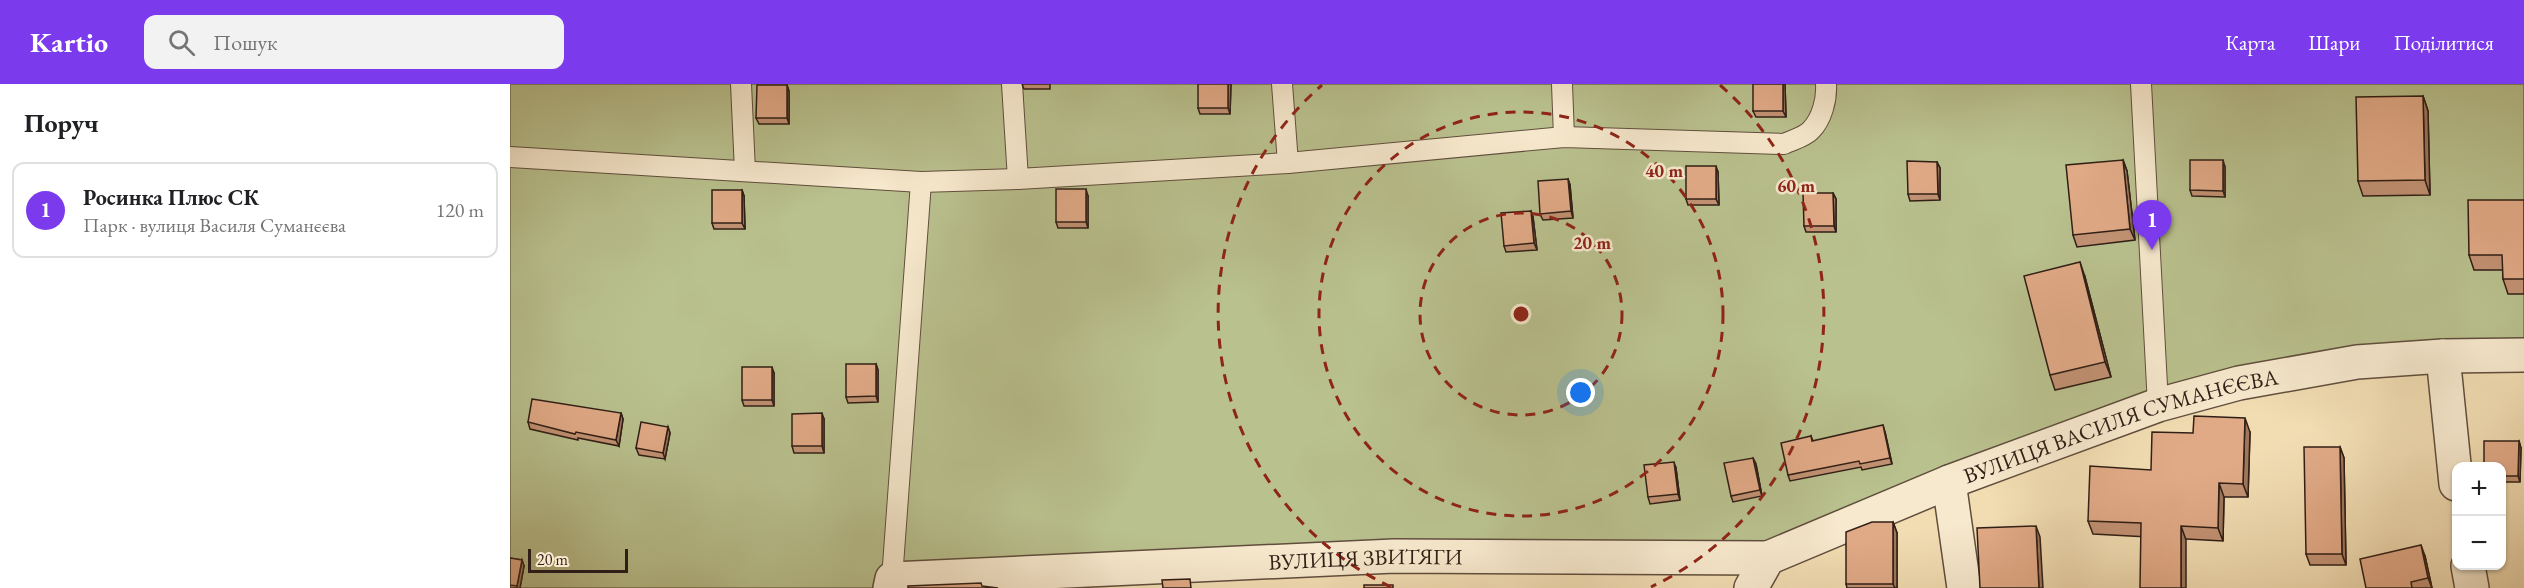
<!DOCTYPE html>
<html lang="uk">
<head>
<meta charset="utf-8">
<style>
  body { margin:0; font-family:"EB Garamond",serif; background:#f2f2f2; color:#202124 }
  .controls { position:absolute; right:18px; bottom:18px; display:grid; overflow:hidden; border-radius:12px; box-shadow:0 2px 4px #0004 }
  .controls button { width:54px; height:54px; display:grid; place-items:center; padding:0; border:0; border-bottom:2px solid #e0e0e0; background:#fff; color:#202124; font:30px sans-serif }
  .scale { position:absolute; left:18px; bottom:15px; width:100px; box-sizing:border-box; padding-left:6px; border:3px solid #301f16; border-top:0; font-size:16px; line-height:21px; white-space:nowrap; color:#301f16; -webkit-text-stroke:4px #f7e9ce; paint-order:stroke }
  .you { position:absolute; left:1071px; top:309px; width:21px; height:21px; margin:-15px; border:4px solid #fff; border-radius:50%; background:#1a73e8; box-shadow:0 0 0 9px #1a73e833 }
  .badge { display:grid; place-items:center; width:39px; height:39px; border-radius:50%; background:#7c3aed; color:#fff; font-size:20px; font-weight:700 }
  .pin { position:absolute; translate:-50% -50px; filter:drop-shadow(0 2px 3px #0008) }
  .pin::after { content:''; position:absolute; top:32px; width:21px; height:18px; background:inherit; clip-path:polygon(0 0,100% 0,50% 100%) }
  .list { margin:0; padding:0; list-style:none }
  h2 { display:flex; justify-content:space-between; align-items:center; height:78px; margin:0; padding:0 24px; font-size:26px }
  h2 small { font-size:20px; font-weight:400; color:#757577 }
  .list li { display:grid; grid-template-columns:39px 1fr auto; gap:18px; align-items:center; box-sizing:border-box; height:96px; margin:0 12px 12px; padding:0 12px; border:2px solid #e0e0e0; border-radius:12px }
  .list b { display:block; font-size:22px; white-space:nowrap }
  .list p { margin:0; font-size:20px; white-space:nowrap; color:#757577 }
  .list em { font-size:20px; font-style:normal; color:#757577 }
  .icon { flex:none; width:33px; height:33px; fill:none; stroke:currentColor; stroke-width:2; stroke-linecap:round; stroke-linejoin:round }
  .map { position:relative; flex:none; width:2014px; height:504px; overflow:hidden }
  header { display:flex; align-items:center; gap:36px; box-sizing:border-box; height:84px; padding:0 30px; background:#7c3aed; color:#fff }
  header strong { font-size:28px }
  nav { display:flex; gap:33px; margin-inline-start:auto; font-size:21px }
  .search { width:420px; height:54px; background:#f2f2f2; display:flex; align-items:center; gap:15px; box-sizing:border-box; padding:0 21px; border-radius:12px; color:#757577; font-size:22px }
  main { display:flex }
  aside { flex:1; background:#fff }
  .map>svg:first-child { display:block }
</style>
</head>
<body>
<header>
<strong>Kartio</strong>
<div class="search"><svg class="icon" aria-label="search" viewBox="0 0 24 24"><circle cx="10" cy="10" r="6"/><path d="M15 15l6 6"/></svg>Пошук</div>
<nav><a>Карта</a><a>Шари</a><a>Поділитися</a></nav>
</header>
<main>
<aside>
<h2>Поруч<small></small></h2>
<ul class="list">
<li><span class="badge">1</span><div><b>Росинка Плюс СК</b><p>Парк · вулиця Василя Суманєєва</p></div><em>120 m</em></li>
</ul>
</aside>
<div class="map">
<svg width="2014" height="504" viewBox="0 0 2014 504">
  <rect width="100%" height="100%" fill="#f2ddb3"/>
  <filter id="stains"><feTurbulence type="fractalNoise" baseFrequency=".00333" numOctaves="4"/><feColorMatrix values="0 0 0 0 .2 0 0 0 0 .09 0 0 0 0 .02 0 0 0 .5 -.17"/></filter>
  <radialGradient id="worn" r=".72"><stop offset=".6" stop-color="#630" stop-opacity="0"/><stop offset="1" stop-color="#630" stop-opacity=".3"/></radialGradient>
  <path fill="#b9c18e" stroke="#747052" stroke-width="1.5" d="M0 0H2014V271L1730 299 1258 474 380 504H0Z"/>
  <g fill="none" stroke-linecap="round" stroke-linejoin="round">
    <defs>
      <g id="lane">
        <path d="M231 0 235 87"/>
        <path d="M502 0 508 95"/>
        <path d="M772 0 778 79"/>
        <path d="M1052 0 1054 53"/>
        <path d="M1631 0 1648 321"/>
        <path d="M0 73 411 98 508 95 778 79 1054 53 1274 60C1282 56 1295 53 1301 46 1312 35 1317 15 1316 0"/>
        <path d="M382 495 411 98"/>
      </g>
      <g id="street">
        <path d="M1933 272 1946 400"/>
        <path d="M1439 398 1454 504"/>
        <path d="M1958 482 1962 504"/>
        <path id="s1" d="M380 504 382 495 884 472 1258 474"/>
        <path id="s2" d="M1241 504 1258 474 1439 398 1648 321 1729 299 1847 278 1933 272 2014 271"/>
      </g>
    </defs>
    <use href="#lane" stroke="#604e3d" stroke-width="22"/>
    <use href="#street" stroke="#604e3d" stroke-width="36"/>
    <use href="#lane" stroke="#f7e9ce" stroke-width="20"/>
    <use href="#street" stroke="#f7e9ce" stroke-width="33"/>
  </g>
  <g fill="#c29274" stroke="#301f16" stroke-width="1.5">
    <path d="M512 0H540V5H514Z"/>
    <path d="M721 0 720 30H690L688 24Z"/>
    <path d="M1275 0 1276 33H1246L1243 27Z"/>
    <path d="M277 1 279 7V40H249L246 34Z"/>
    <path d="M1913 12 1918 27 1920 111 1853 112 1848 97Z"/>
    <path d="M1613 76 1617 87 1625 156 1567 163 1563 151Z"/>
    <path d="M1427 78 1430 84V116L1400 117 1398 110Z"/>
    <path d="M1715 83V113L1682 112 1680 106Z"/>
    <path d="M1208 88 1209 121H1178L1176 115Z"/>
    <path d="M1058 95 1060 101 1063 134 1033 136 1030 130Z"/>
    <path d="M232 106 234 112 235 145H204L202 139Z"/>
    <path d="M1323 109 1326 115V148H1296L1294 142Z"/>
    <path d="M578 112V144H548L546 138Z"/>
    <path d="M2014 116V210H1998L1993 195V186H1964L1959 171Z"/>
    <path d="M1021 127 1023 133 1027 166 996 168 994 162Z"/>
    <path d="M1575 193 1601 293 1545 306 1540 291Z"/>
    <path d="M366 280 368 286V318L338 319 336 313Z"/>
    <path d="M264 289V322H234L232 316Z"/>
    <path d="M111 329 113 335 109 362 68 354V356L20 345 18 338Z"/>
    <path d="M314 335V369H284L282 362Z"/>
    <path d="M158 343 160 349 155 375 129 371 126 364Z"/>
    <path d="M1375 348 1382 380 1352 386 1351 383 1280 397 1278 391 1301 352 1303 357Z"/>
    <path d="M1740 348 1738 413H1714L1713 457 1583 450 1578 437 1641 386 1683 349Z"/>
    <path d="M2009 357 2011 364 2010 398H1992V382Z"/>
    <path d="M1830 363 1834 374 1836 481H1800L1796 470Z"/>
    <path d="M1243 374 1246 380 1252 412 1223 418 1221 412Z"/>
    <path d="M1166 384 1170 416 1140 420 1138 413Z"/>
    <path d="M1383 438 1387 449V504H1337L1336 500Z"/>
    <path d="M1915 472 1922 504H1856Z"/>
    <path d="M0 474 12 476 14 482 10 504H0Z"/>
  </g>
  <g fill="#9e775e" stroke="#301f16" stroke-width="1.5">
    <path d="M718 0H721L720 30 718 24Z"/>
    <path d="M1273 0H1275L1276 33 1273 27Z"/>
    <path d="M277 1 279 7V40L277 34Z"/>
    <path d="M1913 12 1918 27 1920 111 1915 96Z"/>
    <path d="M1613 76 1617 87 1625 156 1620 145Z"/>
    <path d="M1713 76 1715 83V113L1713 107Z"/>
    <path d="M1427 78 1430 84V116L1428 110Z"/>
    <path d="M1206 82 1208 88 1209 121 1206 115Z"/>
    <path d="M1058 95 1060 101 1063 134 1061 127Z"/>
    <path d="M576 105 578 112V144L576 138Z"/>
    <path d="M232 106 234 112 235 145 232 139Z"/>
    <path d="M1323 109 1326 115V148L1324 142Z"/>
    <path d="M1021 127 1023 133 1027 166 1024 159Z"/>
    <path d="M1570 178 1575 193 1601 293 1595 278Z"/>
    <path d="M366 280 368 286V318L366 312Z"/>
    <path d="M262 283 264 289V322L262 316Z"/>
    <path d="M111 329 113 335 109 362 106 356Z"/>
    <path d="M312 329 314 335V369L312 362Z"/>
    <path d="M1735 334 1740 348 1738 413 1733 400Z"/>
    <path d="M1373 341 1375 348 1382 380 1380 374Z"/>
    <path d="M158 343 160 349 155 375 153 369Z"/>
    <path d="M2009 357 2011 364 2010 398 2008 392Z"/>
    <path d="M1830 363 1834 374 1836 481 1832 470Z"/>
    <path d="M1243 374 1246 380 1252 412 1250 406Z"/>
    <path d="M1164 378 1166 384 1170 416 1168 410Z"/>
    <path d="M1709 399 1714 413 1713 457 1708 444Z"/>
    <path d="M1383 438 1387 449V504H1385L1383 500Z"/>
    <path d="M1526 442 1530 453 1533 504H1529Z"/>
    <path d="M1671 442 1676 456V504H1671Z"/>
    <path d="M1911 461 1915 472 1922 504 1918 494Z"/>
    <path d="M12 476 14 482 10 504H7V502Z"/>
  </g>
  <g fill="#e1aa87" stroke="#301f16" stroke-width="1.5">
    <rect x="688" y="0" width="30" height="24"/>
    <rect x="1243" y="0" width="30" height="27"/>
    <path d="M247 1H277V34H246Z"/>
    <path d="M1913 12 1915 96 1848 97 1846 13Z"/>
    <path d="M1613 76 1620 145 1563 151 1556 81Z"/>
    <path d="M1680 76H1713V107L1680 106Z"/>
    <path d="M1397 77 1427 78 1428 110H1398Z"/>
    <rect x="1176" y="82" width="30" height="33"/>
    <path d="M1058 95 1061 127 1030 130 1028 97Z"/>
    <rect x="546" y="105" width="30" height="33"/>
    <rect x="202" y="106" width="30" height="33"/>
    <path d="M1293 109H1323L1324 142H1294Z"/>
    <path d="M1958 116H2014V195H1993L1992 171H1959Z"/>
    <path d="M1021 127 1024 159 994 162 991 129Z"/>
    <path d="M1570 178 1595 278 1540 291 1514 192Z"/>
    <path d="M336 280H366V312L336 313Z"/>
    <rect x="232" y="283" width="30" height="33"/>
    <path d="M22 315 111 329 106 356 66 348 65 350 18 338Z"/>
    <path d="M312 329V362H282V330Z"/>
    <path d="M1684 332 1735 334 1733 400 1709 399 1708 444 1671 442V504H1630L1631 439 1578 437 1580 382 1641 386 1642 348 1683 349Z"/>
    <path d="M131 338 158 343 153 369 126 364Z"/>
    <path d="M1373 341 1380 374 1350 380 1349 377 1278 391 1271 359 1301 352 1302 357Z"/>
    <path d="M1974 357H2009L2008 392H1992V382H1974Z"/>
    <path d="M1794 363H1830L1832 470H1796Z"/>
    <path d="M1243 374 1250 406 1221 412 1214 379Z"/>
    <path d="M1164 378 1168 410 1138 413 1134 381Z"/>
    <path d="M1362 438H1383V500H1336V448Z"/>
    <path d="M1526 442 1529 504H1470L1467 444Z"/>
    <path d="M1911 461 1918 494 1901 498 1902 504H1856L1850 475Z"/>
    <path d="M0 474 12 476 7 502 0 501Z"/>
    <path d="M680 495 681 504H653L652 496Z"/>
    <path d="M471 499 472 502 488 504H398V502Z"/>
    <rect x="854" y="501" width="29" height="3"/>
  </g>
  <g fill="none" stroke="#8f2418" stroke-width="3" stroke-dasharray="10 8">
    <circle cx="1011" cy="230" r="101"/>
    <circle cx="1011" cy="230" r="202"/>
    <path d="M881 503A303 303 0 0 1 812 1M1210 1A303 303 0 0 1 1141 503"/>
  </g>
  <g text-anchor="middle" stroke-width="5" stroke-linejoin="round" paint-order="stroke">
    <g font-size="22" fill="#301f16" stroke="#f7e9ce">
      <text dy="8" stroke="none"><textPath href="#s2" startOffset="412">ВУЛИЦЯ ВАСИЛЯ СУМАНЄЄВА</textPath></text>
      <text dy="8" stroke="none"><textPath href="#s1" startOffset="483">ВУЛИЦЯ ЗВИТЯГИ</textPath></text>
    </g>
  </g>
  <circle cx="1011" cy="230" r="9" fill="#8f2418" stroke="#f7e9ce" stroke-width="3"/>
  <g font-size="18" text-anchor="middle" font-weight="bold" fill="#8f2418" stroke="#f7e9ce" stroke-width="5" stroke-linejoin="round" paint-order="stroke">
    <text x="1154" y="93">40 m</text>
    <text x="1286" y="108">60 m</text>
    <text x="1082" y="165">20 m</text>
  </g>
  <rect width="100%" height="100%" filter="url(#stains)"/>
  <rect width="100%" height="100%" fill="url(#worn)"/>
</svg>
<div class="controls">
<button>+</button>
<button>−</button>
</div>
<div class="scale">20 m</div>
<div class="you"></div>
<div class="pin badge" style="left:1642px;top:166px">1</div>
</div>
</main>
</body>
</html>
